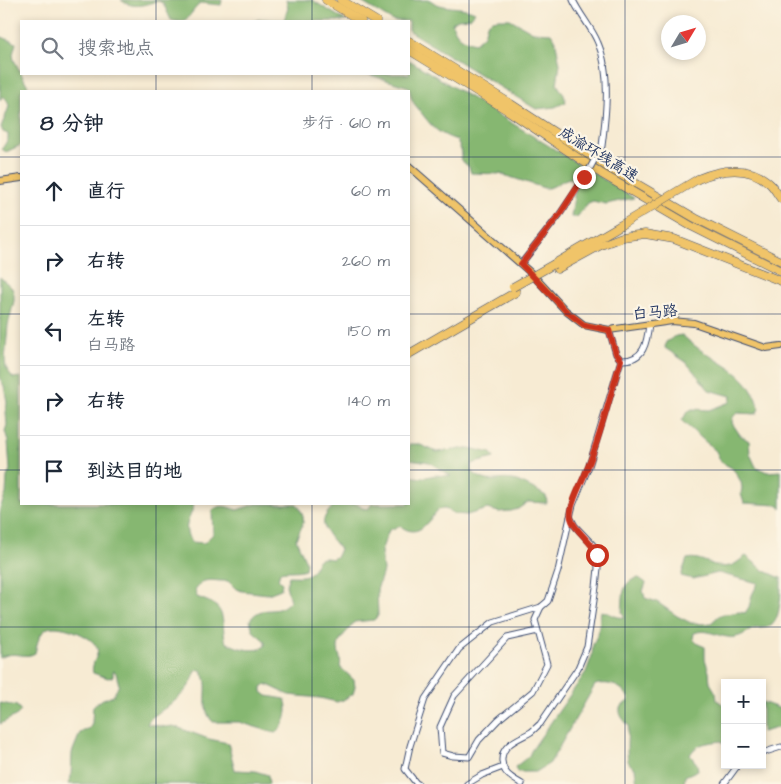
<!DOCTYPE html>
<html lang="zh">
<head>
<meta charset="utf-8">
<style>
  body { margin:0; font-family:"Architects Daughter","LXGW WenKai TC",sans-serif; background:#f2f2f3; color:#1f2937 }
  .controls { position:absolute; right:15px; bottom:15px; display:grid; overflow:hidden; border-radius:0px; box-shadow:0 2px 8px #0003 }
  .controls button { width:45px; height:45px; display:grid; place-items:center; padding:0; border:0; border-bottom:1px solid #e0e1e3; background:#fff; color:#1f2937; font:25px sans-serif }
  .compass { position:absolute; left:661px; top:15px; width:45px; height:45px; border-radius:50%; background:#fff; box-shadow:0 2px 8px #0003; rotate:52deg }
  .stop { position:absolute; width:15px; height:15px; margin:-11px; border:4px solid #c8321e; border-radius:50%; background:#fff }
  .stop.end { background:#c8321e; border-color:#fff; box-shadow:0 1px 5px #0008 }
  .list { margin:0; padding:0; list-style:none }
  h2 { display:flex; justify-content:space-between; align-items:center; height:65px; margin:0; padding:0 20px; font-size:21px }
  h2 small { font-size:16px; font-weight:400; color:#747a83 }
  .list li { display:grid; grid-template-columns:32px 1fr auto; gap:15px; align-items:center; box-sizing:border-box; height:70px; padding:0 20px; border-top:1px solid #e0e1e3 }
  .list b { display:block; font-size:19px; white-space:nowrap }
  .list p { margin:0; font-size:16px; white-space:nowrap; color:#747a83 }
  .list em { font-size:16px; font-style:normal; color:#747a83 }
  .icon { flex:none; width:28px; height:28px; fill:none; stroke:currentColor; stroke-width:2; stroke-linecap:round; stroke-linejoin:round }
  .map { position:relative; flex:none; width:781px; height:784px; overflow:hidden }
  .search { position:absolute; background:#fff; box-shadow:0 2px 8px #0003; left:20px; top:20px; width:390px; height:55px; display:flex; align-items:center; gap:12px; box-sizing:border-box; padding:0 18px; border-radius:0px; color:#747a83; font-size:19px }
  .panel { position:absolute; background:#fff; box-shadow:0 2px 8px #0003; left:20px; top:90px; width:390px; height:415px; border-radius:0px }
  .map>svg:first-child { display:block }
</style>
</head>
<body>
<div class="map">
<svg width="781" height="784" viewBox="0 0 781 784">
  <rect width="100%" height="100%" fill="#fcf5e5"/>
  <filter id="ink" filterUnits="userSpaceOnUse"><feTurbulence type="fractalNoise" baseFrequency=".02" numOctaves="2"/><feDisplacementMap in="SourceGraphic" scale="10" xChannelSelector="R" yChannelSelector="G"/><feConvolveMatrix kernelMatrix="1 2 1 2 8 2 1 2 1" color-interpolation-filters="sRGB"/></filter>
  <filter id="wash" filterUnits="userSpaceOnUse"><feTurbulence type="fractalNoise" baseFrequency=".0096" numOctaves="4" result="noise"/><feDisplacementMap in="SourceGraphic" scale="20" xChannelSelector="R" yChannelSelector="G"/><feGaussianBlur stdDeviation="1.12" result="paint"/><feColorMatrix in="noise" values="0 0 0 0 0 0 0 0 0 0 0 0 0 0 0 0 0 1.4 0 .05"/><feComposite in="paint" operator="in"/></filter>
  <g filter="url(#wash)">
    <rect width="100%" height="100%" fill="#f7ebd3"/>
    <g fill="#86b771" stroke="#507368">
      <path d="M121 0H222L221 5 201 3C189 12 189 26 171 20L163 3 158 1C145 4 134 10 121 0Z"/>
      <path d="M286 0H312L346 21H254L260 19 284 20 288 8Z"/>
      <path d="M358 0H430C442 10 461 5 475 12L470 18 458 19 452 23C456 36 462 40 475 43L484 35 487 24 492 20 498 19H510L533 32 551 33 555 39 560 64 557 84 564 95 566 102 555 107 536 109 409 31V21H393Z"/>
      <path d="M2 37 16 43 13 54 14 60 30 90 21 91V145L6 152 2 149 8 139V134L3 132 1 127 7 112 9 106 7 100 3 96 0 100V38Z"/>
      <path d="M409 60 634 198 606 204 593 201 588 203 577 217H571L575 190 572 178C561 178 556 189 544 188L501 174 471 173 469 167 460 159 462 153 457 140C439 134 434 129 423 115 413 101 412 105 409 87L367 74H409Z"/>
      <path d="M0 277 12 288 14 294V301L8 325 5 360 6 368 13 378 21 377V504H194C191 519 180 527 192 542L204 543 213 534 212 511C220 503 228 507 237 510L256 504H297C307 520 304 522 296 539L306 562 305 569C297 572 288 570 280 572L278 579 282 583 281 589 268 594 242 591 236 589 228 581C213 582 202 575 195 591L197 597C202 599 208 601 213 604 227 613 221 628 226 642 236 648 255 654 265 646V641L253 631 250 620C263 602 275 618 290 601L286 585 289 576C295 576 302 577 307 575 320 570 310 554 332 559L337 556 340 549C334 542 319 527 325 517 327 512 332 508 335 504H357L362 508 368 509 372 504H409V476L422 478 435 475 451 476 429 462 409 459V444H418L437 452 469 448 491 453 494 458 471 464V471C490 487 493 477 513 480 522 482 538 491 546 496L547 503 528 502 518 509 511 511 499 512 487 509 467 515 455 514 445 509H439C427 521 420 540 400 526L389 530 381 551 383 571 377 590 378 616 374 620 354 622C350 630 339 637 338 647 338 654 342 660 340 667L354 680 355 687 353 694 343 700 337 702 320 698 289 695 266 684 262 687V692L267 696 285 699C290 711 285 727 275 733L239 722H213C198 707 213 685 201 670H196C189 695 170 704 151 718L147 724 166 727 173 726 179 728 209 739 228 743 235 770 255 771 268 775 269 784H68L71 777 72 753 80 733 90 728 92 723 93 706 103 699 113 696 119 685 116 673 113 670V677L108 678 93 673C90 664 100 655 97 648 93 635 56 622 46 629 38 635 37 645 35 653 24 660 15 649 0 658V508L6 494 7 477 10 470 8 441 5 431 7 425 6 413 7 402 4 386 0 378Z"/>
      <path d="M682 335C690 342 698 349 707 354 733 370 751 378 759 409L756 414 737 413 733 417 732 423 740 435 749 441 750 454 756 467 767 472 781 471V508L777 505 744 503 741 494 742 488 741 482 736 473 732 468 721 462 716 451 682 421 687 412 692 409 709 410 730 402 731 396 709 390 686 362 665 348 666 342 676 336Z"/>
      <path d="M746 556 765 571 781 578C781 591 781 617 772 625 766 629 760 627 753 629 745 633 738 639 728 637 716 636 707 628 694 633L693 639 698 644 705 647V659L709 672 710 683 716 693 717 700 725 706V746L722 741C709 743 697 742 690 755L697 764 698 770 685 776 684 784H637L635 768C632 766 631 766 629 763 626 759 627 731 629 726 624 720 619 716 620 708L629 700C625 686 608 681 595 685L550 763 536 772H517L515 767 529 756 531 751 586 672 592 656 593 644 598 634 601 611C611 612 615 619 625 617L622 612C624 597 620 581 639 578L646 583 643 591 645 598 657 602 677 616 691 623 703 624 711 623 720 615 739 612 745 613 749 607 752 595 758 583 718 573 693 579 681 576 687 559C702 555 714 570 730 566 735 565 741 559 746 556Z"/>
      <path d="M762 702 781 709V730L777 728 762 732Z"/>
      <path d="M0 703 17 706 21 711 17 715 0 724Z"/>
    </g>
  </g>
  <g filter="url(#ink)">
    <g fill="none" stroke-linecap="round" stroke-linejoin="round">
      <defs>
        <g id="minor">
          <path d="M573 0C580 15 592 28 598 43 611 73 606 115 602 146L600 150"/>
          <path d="M521 264 560 214 585 177"/>
          <path d="M609 330 616 354 621 360C644 361 647 343 649 324"/>
          <path d="M538 631 507 638 454 696 440 727 442 753 453 756 469 757 479 740 498 720 533 691 547 664 535 620 541 607"/>
          <path d="M762 753 781 747"/>
          <path d="M418 784 416 783 405 769 410 746 425 699 459 649 493 622 541 607 548 601 558 571 570 517"/>
          <path d="M467 784 482 775 503 767"/>
          <path d="M522 784C512 778 503 774 502 761 501 744 519 739 531 732 534 730 537 726 540 724L578 668 587 647 596 587 598 568 597 555 594 546 575 526 570 517 573 505 589 466 621 360"/>
          <path d="M724 784 738 765"/>
        </g>
        <g id="major">
          <path d="M409 166 531 273 566 311 584 325 609 330 672 321 694 323 766 348 781 346"/>
          <path d="M0 181 21 178"/>
        </g>
        <g id="highway">
          <path d="M326 0 361 21"/>
          <path d="M341 0 376 21"/>
          <path d="M409 41 511 104 606 166 695 218 781 261"/>
          <path d="M409 50 507 110 602 174 691 226 781 271"/>
          <path d="M698 179C721 169 749 165 769 183 774 187 777 194 781 199"/>
          <path d="M554 264 621 225"/>
          <path d="M557 269 601 245 622 237 645 234 674 239 781 281"/>
          <path d="M409 354 516 292"/>
        </g>
      </defs>
      <use href="#minor" stroke="#3c4b70" stroke-width="7"/>
      <use href="#major" stroke="#3c4b70" stroke-width="8"/>
      <use href="#highway" stroke="#3c4b70" stroke-width="9"/>
      <use href="#minor" stroke="#fff" stroke-width="5"/>
      <use href="#major" stroke="#f0c469" stroke-width="6"/>
      <use href="#highway" stroke="#f0c469" stroke-width="8"/>
      <defs>
        <path id="minor-bridge" d="M585 177 600 150"/>
        <g id="highway-bridge">
          <path d="M621 225 698 179"/>
          <path d="M513 287 554 264"/>
        </g>
      </defs>
      <use href="#minor-bridge" stroke="#3c4b70" stroke-width="7" stroke-linecap="butt"/>
      <use href="#highway-bridge" stroke="#3c4b70" stroke-width="9" stroke-linecap="butt"/>
      <use href="#minor-bridge" stroke="#fff" stroke-width="5"/>
      <use href="#highway-bridge" stroke="#f0c469" stroke-width="8"/>
    </g>
  </g>
  <g fill="none" stroke-linecap="round" stroke-linejoin="round" filter="url(#ink)">
    <path stroke="#c8321e" stroke-width="6" d="M584 177 560 214 521 264 566 311 584 325 609 330 616 354 621 360C609 398 601 437 585 474 581 484 568 508 571 518 574 531 592 541 597 555"/>
  </g>
  <path fill="none" stroke="#1b2f5e" stroke-width="1" stroke-opacity="0.55" d="M156 0V21M312 0V21M469 0V784M625 0V784M156 74V91M312 74V91M0 157H21M409 157H781M0 314H21M409 314H781M0 470H21M409 470H781M156 504V784M312 504V784M0 627H781"/>
  <g text-anchor="middle" stroke-width="4.5" stroke-linejoin="round" paint-order="stroke">
    <g font-size="15" fill="#1b2f5e" stroke="#fcf5e5">
      <text transform="translate(599 154) rotate(32)" y="5">成渝环线高速</text>
      <text transform="translate(655 312) rotate(-5)" y="5">白马路</text>
    </g>
  </g>
</svg>
<div class="controls">
<button>+</button>
<button>−</button>
</div>
<svg class="compass" viewBox="-18 -18 36 36"><path d="M0-13l5 13h-10z" fill="#e53935"/><path d="M0 13l5-13h-10z" fill="#747a83"/></svg>
<div class="stop" style="left:597px;top:555px"></div>
<div class="stop end" style="left:584px;top:177px"></div>
<div class="search"><svg class="icon" aria-label="search" viewBox="0 0 24 24"><circle cx="10" cy="10" r="6"/><path d="M15 15l6 6"/></svg>搜索地点</div>
<section class="panel">
<h2>8 分钟<small>步行 · 610 m</small></h2>
<ul class="list">
<li><svg class="icon" aria-label="ahead" viewBox="0 0 24 24"><path d="M12 20V5M6 11l6-6 6 6"/></svg><div><b>直行</b></div><em>60 m</em></li>
<li><svg class="icon" aria-label="right" viewBox="0 0 24 24"><path d="M7 20v-9h11M14 6l5 5-5 5"/></svg><div><b>右转</b></div><em>260 m</em></li>
<li><svg class="icon" aria-label="left" viewBox="0 0 24 24"><path d="M17 20v-9H6M10 6l-5 5 5 5"/></svg><div><b>左转</b><p>白马路</p></div><em>150 m</em></li>
<li><svg class="icon" aria-label="right" viewBox="0 0 24 24"><path d="M7 20v-9h11M14 6l5 5-5 5"/></svg><div><b>右转</b></div><em>140 m</em></li>
<li><svg class="icon" aria-label="arrive" viewBox="0 0 24 24"><path d="M6 21V4h12l-3 4 3 4H6"/></svg><div><b>到达目的地</b></div></li>
</ul>
</section>
</div>
</body>
</html>
